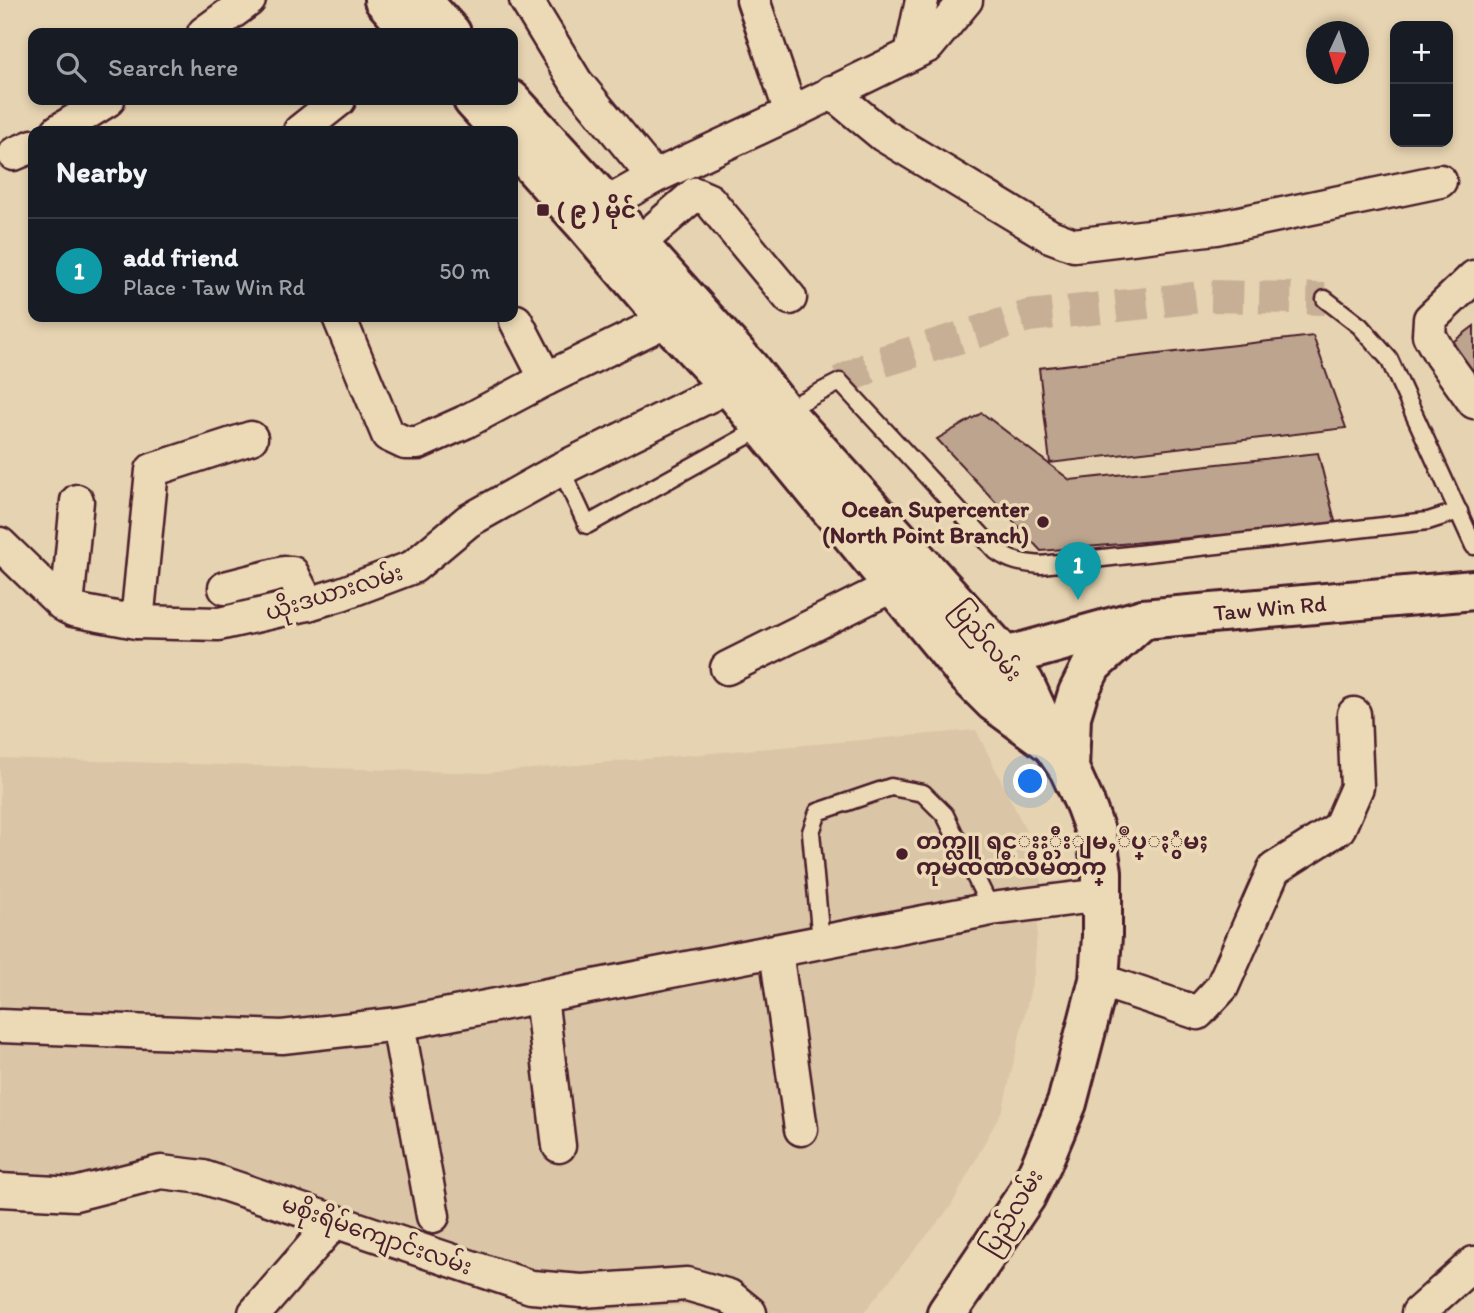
<!DOCTYPE html>
<html lang="en">
<head>
<meta charset="utf-8">
<style>
  body { margin:0; font-family:Itim,"Noto Sans Myanmar",sans-serif; background:#242831; color:#f1f3f6 }
  .controls { position:absolute; right:21px; top:21px; display:grid; overflow:hidden; border-radius:14px; box-shadow:0 4px 10px #0003 }
  .controls button { width:63px; height:63px; display:grid; place-items:center; padding:0; border:0; border-bottom:2px solid #363941; background:#171b24; color:#f1f3f6; font:35px sans-serif }
  .compass { position:absolute; left:1306px; top:21px; width:63px; height:63px; border-radius:50%; background:#171b24; box-shadow:0 4px 10px #0003; rotate:184deg }
  .you { position:absolute; left:1031px; top:782px; width:24px; height:24px; margin:-18px; border:5px solid #fff; border-radius:50%; background:#1a73e8; box-shadow:0 0 0 10px #1a73e833 }
  .badge { display:grid; place-items:center; width:46px; height:46px; border-radius:50%; background:#1a73e8; color:#fff; font-size:23px; font-weight:700 }
  .pin { position:absolute; translate:-50% -58px; filter:drop-shadow(0 2px 4px #0008) }
  .pin::after { content:''; position:absolute; top:37px; width:24px; height:21px; background:inherit; clip-path:polygon(0 0,100% 0,50% 100%) }
  .list { margin:0; padding:0; list-style:none }
  h2 { display:flex; justify-content:space-between; align-items:center; height:91px; margin:0; padding:0 28px; font-size:30px }
  h2 small { font-size:23px; font-weight:400; color:#9ea1a6 }
  .list li { display:grid; grid-template-columns:46px 1fr auto; gap:21px; align-items:center; box-sizing:border-box; height:105px; padding:0 28px; border-top:2px solid #363941 }
  .list b { display:block; font-size:26px; white-space:nowrap }
  .list p { margin:0; font-size:23px; white-space:nowrap; color:#9ea1a6 }
  .list em { font-size:23px; font-style:normal; color:#9ea1a6 }
  .icon { flex:none; width:38px; height:38px; fill:none; stroke:currentColor; stroke-width:2; stroke-linecap:round; stroke-linejoin:round }
  .map { position:relative; flex:none; width:1474px; height:1313px; overflow:hidden }
  .search { position:absolute; background:#171b24; box-shadow:0 4px 10px #0003; left:28px; top:28px; width:490px; height:77px; display:flex; align-items:center; gap:18px; box-sizing:border-box; padding:0 24px; border-radius:14px; color:#9ea1a6; font-size:26px }
  .panel { position:absolute; background:#171b24; box-shadow:0 4px 10px #0003; left:28px; top:126px; width:490px; height:196px; border-radius:14px }
  .map>svg:first-child { display:block }
</style>
</head>
<body>
<div class="map">
<svg width="1474" height="1313" viewBox="0 0 1474 1313">
  <rect width="100%" height="100%" fill="#e6d3b1"/>
  <filter id="ink" filterUnits="userSpaceOnUse"><feTurbulence type="fractalNoise" baseFrequency=".0143" numOctaves="2"/><feDisplacementMap in="SourceGraphic" scale="14" xChannelSelector="R" yChannelSelector="G"/><feConvolveMatrix kernelMatrix="1 2 1 2 8 2 1 2 1" color-interpolation-filters="sRGB"/></filter>
  <g filter="url(#ink)">
    <path fill="#dac5a6" d="M976 730 1042 863 1034 974 1003 1108 951 1206 863 1313H721L686 1305 593 1311 533 1306 206 1192 159 1189 84 1201 0 1199V758L485 773Z"/>
    <g fill="#bda48e" stroke="#4a1f2b" stroke-width="2">
      <path d="M1474 326V391L1442 350Z"/>
      <path d="M1313 336 1346 428 1050 463 1039 368Z"/>
      <path d="M982 413 1070 480 1318 453 1336 525 1041 551 937 439Z"/>
    </g>
    <g fill="none" stroke-linecap="round" stroke-linejoin="round">
      <path stroke="#c7af96" stroke-width="32" stroke-dasharray="32 16" stroke-linecap="butt" d="M840 382 878 363 1028 316 1210 296 1325 299"/>
      <defs>
        <g id="service">
          <path d="M1325 299 1360 326 1389 359 1474 546"/>
          <path d="M783 411 840 382 996 551C1011 562 1023 563 1041 565L1428 521 1459 511"/>
          <path d="M561 469 587 525 763 427"/>
          <path d="M821 942 811 832 818 812 891 787 923 793 945 815 991 909"/>
        </g>
        <g id="minor">
          <path d="M526 0 576 82 654 177"/>
          <path d="M753 0 791 113"/>
          <path d="M204 33 249 0"/>
          <path d="M911 54 922 0"/>
          <path d="M831 92 883 135 1050 236 1074 245 1216 228 1440 181"/>
          <path d="M58 131 108 100"/>
          <path d="M300 131 339 100"/>
          <path d="M14 154 33 146"/>
          <path d="M587 219 606 204 654 177 791 113 928 46 966 0"/>
          <path d="M638 244 695 194 709 200 790 298"/>
          <path d="M1474 277 1430 319 1429 335 1441 356 1474 402"/>
          <path d="M339 317 388 435 405 443H418L465 422 546 379 667 320"/>
          <path d="M516 321 546 379"/>
          <path d="M0 544 62 604 73 610 137 622 219 624 308 604 341 594 413 567 468 521 561 469 729 386 749 380"/>
          <path d="M225 588 284 573H292L308 604"/>
          <path d="M67 607 77 501"/>
          <path d="M137 622 152 470 251 438"/>
          <path d="M727 668 894 585"/>
          <path d="M776 951 801 1129"/>
          <path d="M1099 980 1198 1013 1222 987 1274 869 1339 828 1357 787 1354 714"/>
          <path d="M541 997 559 1146"/>
          <path d="M398 1024 433 1216"/>
          <path d="M0 1026 282 1037 398 1024 991 909 1102 895"/>
          <path d="M0 1190 75 1194 161 1172 203 1177 531 1287 582 1291 687 1284 729 1296 750 1313"/>
          <path d="M255 1313 335 1221"/>
          <path d="M1418 1313 1474 1263"/>
        </g>
        <g id="secondary">
          <path id="s1" d="M978 671 1005 657 1143 619 1474 590"/>
        </g>
        <g id="trunk">
          <path d="M384 0 413 33"/>
          <path d="M421 0 451 33"/>
          <path d="M473 100 501 131"/>
          <path d="M511 100 606 204 638 244 750 369 783 411 1005 657 1024 683 1052 744 1069 769 1085 804 1096 834 1102 872V936L1099 980 1067 1103 1042 1163 1026 1196 947 1313"/>
          <path d="M513 144 583 222 667 320 729 386 968 676 994 702 1050 743"/>
          <path d="M1069 769 1071 716 1078 693 1092 665 1143 619"/>
        </g>
      </defs>
      <use href="#service" stroke="#4a1f2b" stroke-width="21"/>
      <use href="#minor" stroke="#4a1f2b" stroke-width="37"/>
      <use href="#secondary" stroke="#4a1f2b" stroke-width="44"/>
      <use href="#trunk" stroke="#4a1f2b" stroke-width="44"/>
      <use href="#service" stroke="#ecdab7" stroke-width="16"/>
      <use href="#minor" stroke="#ecdab7" stroke-width="32"/>
      <use href="#secondary" stroke="#ecdab7" stroke-width="38"/>
      <use href="#trunk" stroke="#ecdab7" stroke-width="38"/>
    </g>
  </g>
  <g fill="#4a1f2b" stroke="#ecdab7" stroke-width="2.5">
    <rect x="536" y="203" width="14" height="14" rx="3.5"/>
    <circle cx="1043" cy="522" r="7"/>
    <circle cx="902" cy="854" r="7"/>
  </g>
  <g text-anchor="middle" stroke-width="7" stroke-linejoin="round" paint-order="stroke">
    <g font-size="23" font-weight="bold" fill="#4a1f2b" stroke="#ecdab7" text-anchor="start">
      <text x="557" y="218">( ၉ ) မိုင်</text>
      <text x="1029" y="517" text-anchor="end">Ocean Supercenter<tspan x="1029" dy="26">(North Point Branch)</tspan></text>
      <text x="916" y="849">တက္လူ ရင္းႏွီးျမႇဳပ္ႏွံမႈ<tspan x="916" dy="26">ကုမၸဏီလီမိတက္</tspan></text>
    </g>
    <g font-size="23" fill="#4a1f2b" stroke="#ecdab7">
      <text transform="translate(334 592) rotate(-17)" y="8">ယိုးဒယားလမ်း</text>
      <text dy="8" stroke="none"><textPath href="#s1" startOffset="301">Taw Win Rd</textPath></text>
      <text transform="translate(987 641) rotate(51)" y="8">ပြည်လမ်း</text>
      <text transform="translate(1012 1212) rotate(-59)" y="8">ပြည်လမ်း</text>
      <text transform="translate(377 1235) rotate(19)" y="8">မစိုးရိမ်ကျောင်းလမ်း</text>
    </g>
  </g>
</svg>
<div class="controls">
<button>+</button>
<button>−</button>
</div>
<svg class="compass" viewBox="-18 -18 36 36"><path d="M0-13l5 13h-10z" fill="#e53935"/><path d="M0 13l5-13h-10z" fill="#9ea1a6"/></svg>
<div class="you"></div>
<div class="pin badge" style="left:1078px;top:600px;background:#0f9aa8">1</div>
<div class="search"><svg class="icon" aria-label="search" viewBox="0 0 24 24"><circle cx="10" cy="10" r="6"/><path d="M15 15l6 6"/></svg>Search here</div>
<section class="panel">
<h2>Nearby<small></small></h2>
<ul class="list">
<li><span class="badge" style="background:#0f9aa8">1</span><div><b>add friend</b><p>Place · Taw Win Rd</p></div><em>50 m</em></li>
</ul>
</section>
</div>
</body>
</html>
